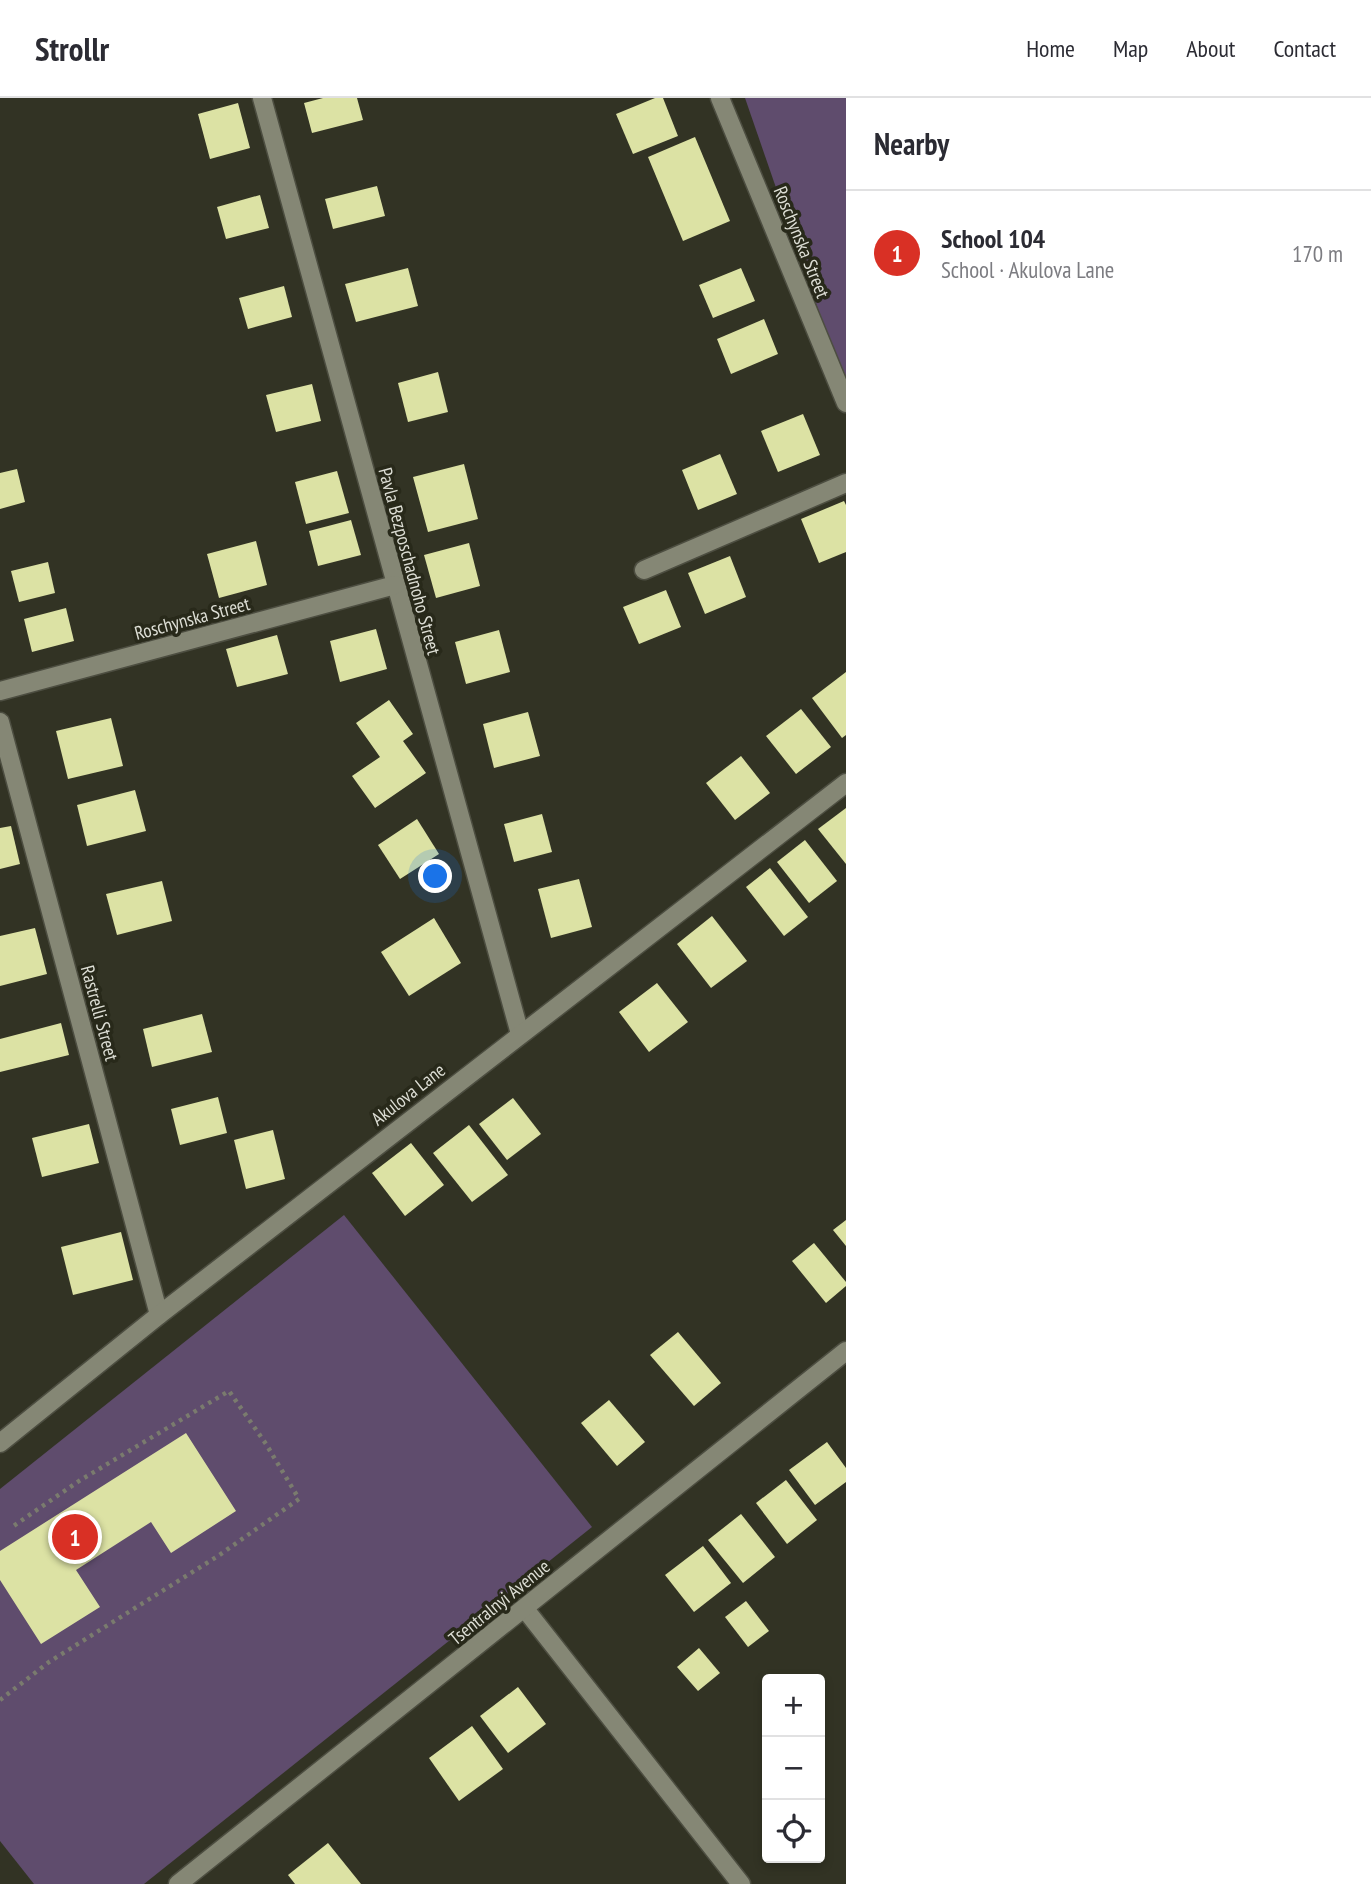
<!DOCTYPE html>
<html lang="en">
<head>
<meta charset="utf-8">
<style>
  body { margin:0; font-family:"PT Sans Narrow",sans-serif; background:#f2f2f3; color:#2b2b33 }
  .controls { position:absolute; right:21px; bottom:21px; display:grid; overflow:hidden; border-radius:7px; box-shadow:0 4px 10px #0003 }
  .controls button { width:63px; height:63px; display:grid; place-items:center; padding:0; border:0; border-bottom:2px solid #e1e1e2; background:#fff; color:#2b2b33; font:35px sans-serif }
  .you { position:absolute; left:436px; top:779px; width:24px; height:24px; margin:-18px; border:5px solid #fff; border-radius:50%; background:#1a73e8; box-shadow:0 0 0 10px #1a73e833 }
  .badge { display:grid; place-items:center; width:46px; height:46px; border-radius:50%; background:#d93025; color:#fff; font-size:23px; font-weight:700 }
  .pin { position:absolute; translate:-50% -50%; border:4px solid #fff; box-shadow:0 2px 7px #0006 }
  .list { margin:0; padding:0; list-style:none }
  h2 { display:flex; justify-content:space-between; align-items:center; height:91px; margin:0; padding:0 28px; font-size:30px }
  h2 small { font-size:23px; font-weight:400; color:#7c7c81 }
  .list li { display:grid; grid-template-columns:46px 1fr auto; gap:21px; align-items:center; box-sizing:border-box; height:126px; padding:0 28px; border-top:2px solid #e1e1e2 }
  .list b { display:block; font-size:26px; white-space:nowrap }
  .list p { margin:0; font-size:23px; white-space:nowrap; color:#7c7c81 }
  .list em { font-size:23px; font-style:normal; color:#7c7c81 }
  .icon { flex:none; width:38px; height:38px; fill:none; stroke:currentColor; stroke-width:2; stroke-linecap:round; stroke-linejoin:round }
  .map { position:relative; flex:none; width:846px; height:1786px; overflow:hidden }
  header { display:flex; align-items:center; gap:42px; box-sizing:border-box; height:98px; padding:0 35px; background:#fff; border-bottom:2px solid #e1e1e2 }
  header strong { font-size:33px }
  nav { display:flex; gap:38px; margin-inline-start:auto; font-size:24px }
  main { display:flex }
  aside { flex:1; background:#fff }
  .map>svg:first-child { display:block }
</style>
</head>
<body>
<header>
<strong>Strollr</strong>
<nav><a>Home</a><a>Map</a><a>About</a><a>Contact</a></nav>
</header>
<main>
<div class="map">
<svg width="846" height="1786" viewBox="0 0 846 1786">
  <rect width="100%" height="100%" fill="#323324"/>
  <g fill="#5f4c6d">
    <path d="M745 0H846V292Z"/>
    <path d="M344 1117 592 1429 144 1786H34L0 1743V1391Z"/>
  </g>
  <g fill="#dce2a4">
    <path d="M323 0H357L363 22 312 35 304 5Z"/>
    <path d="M655 0H663L678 38 633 56 616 16Z"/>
    <path d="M238 5 250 50 210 61 198 16Z"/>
    <path d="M695 39 730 123 683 143 648 59Z"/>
    <path d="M377 88 385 118 333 131 325 101Z"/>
    <path d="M260 97 269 130 226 141 217 109Z"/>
    <path d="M408 170 418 208 356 224 345 186Z"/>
    <path d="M741 170 755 203 713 220 699 187Z"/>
    <path d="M284 188 292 219 248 231 239 200Z"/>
    <path d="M764 221 778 256 731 276 717 241Z"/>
    <path d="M438 274 448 314 408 324 398 285Z"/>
    <path d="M312 286 321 323 276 334 266 297Z"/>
    <path d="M803 316 820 357 778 374 761 333Z"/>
    <path d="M720 356 737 396 698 412 682 372Z"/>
    <path d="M464 366 478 421 428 434 413 379Z"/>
    <path d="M17 371 25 404 0 411V375Z"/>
    <path d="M337 373 349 415 306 426 295 384Z"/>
    <path d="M844 403 846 407V454L819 465 801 421Z"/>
    <path d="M351 422 361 457 318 468 309 433Z"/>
    <path d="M256 443 267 487 219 500 207 456Z"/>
    <path d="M469 445 480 488 436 500 424 457Z"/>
    <path d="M730 458 746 499 705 516 688 475Z"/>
    <path d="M48 464 55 495 19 504 11 473Z"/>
    <path d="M666 492 681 529 639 546 623 509Z"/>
    <path d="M66 510 74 543 32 554 24 521Z"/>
    <path d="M376 531 387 571 340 584 330 543Z"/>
    <path d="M499 532 510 574 466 586 455 544Z"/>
    <path d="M277 537 288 576 237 589 226 551Z"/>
    <path d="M846 574V637L842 640 812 600Z"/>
    <path d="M389 602 413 636 403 643 426 675 375 710 352 678 380 659 356 625Z"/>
    <path d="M801 611 831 649 796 676 766 638Z"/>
    <path d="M528 614 540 658 494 670 483 626Z"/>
    <path d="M111 620 123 668 68 681 56 633Z"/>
    <path d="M741 658 770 695 735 722 706 685Z"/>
    <path d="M135 692 146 733 87 748 77 707Z"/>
    <path d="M846 710V766L818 731Z"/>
    <path d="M542 716 552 754 514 764 504 726Z"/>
    <path d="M417 721 439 756 400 781 378 747Z"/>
    <path d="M11 728 20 766 0 771V730Z"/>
    <path d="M805 742 837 783 809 805 777 764Z"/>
    <path d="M770 770 808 819 784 838 746 789Z"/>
    <path d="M579 781 592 829 551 840 538 791Z"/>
    <path d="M162 783 172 823 117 837 106 796Z"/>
    <path d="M712 818 747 863 711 890 677 846Z"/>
    <path d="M434 820 461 865 409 898 381 854Z"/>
    <path d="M35 830 47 876 0 888V838Z"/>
    <path d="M657 885 688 924 649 954 619 914Z"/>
    <path d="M202 916 212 954 152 969 143 931Z"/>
    <path d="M61 925 69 957 0 974V941Z"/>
    <path d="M218 999 227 1035 180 1047 171 1011Z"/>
    <path d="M513 1000 541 1036 507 1062 479 1026Z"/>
    <path d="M89 1026 99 1065 42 1079 32 1040Z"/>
    <path d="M469 1027 508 1077 472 1104 433 1055Z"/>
    <path d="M273 1032 285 1081 246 1091 234 1042Z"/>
    <path d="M411 1045 444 1087 405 1118 372 1075Z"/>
    <path d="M846 1122V1148L833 1132Z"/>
    <path d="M121 1134 133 1182 73 1197 61 1149Z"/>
    <path d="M814 1145 846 1184V1188L826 1205 792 1163Z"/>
    <path d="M678 1234 721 1285 694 1308 650 1257Z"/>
    <path d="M609 1302 645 1344 617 1368 581 1325Z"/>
    <path d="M186 1335 236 1413 171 1455 151 1424 76 1472 100 1509 41 1546 0 1482V1453Z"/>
    <path d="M827 1344 846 1370V1384L815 1407 789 1372Z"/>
    <path d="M786 1382 817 1422 787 1446 756 1405Z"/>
    <path d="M741 1416 775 1459 743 1485 708 1442Z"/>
    <path d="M703 1448 731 1485 694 1514 665 1477Z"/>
    <path d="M746 1503 769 1533 748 1549 725 1519Z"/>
    <path d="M699 1550 720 1575 698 1593 677 1569Z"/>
    <path d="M518 1589 546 1626 508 1655 480 1618Z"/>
    <path d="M472 1628 503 1671 459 1703 429 1660Z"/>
    <path d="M328 1745 361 1786H295L288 1777Z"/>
  </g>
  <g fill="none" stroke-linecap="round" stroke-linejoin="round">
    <defs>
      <g id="minor">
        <path d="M262 0 520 936"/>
        <path d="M720 0 846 305"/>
        <path d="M644 472 846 385"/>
        <path d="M0 593 395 487"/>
        <path d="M0 624 159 1217"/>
        <path d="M0 1345 159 1217 846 685"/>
        <path d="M525 1511 741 1786"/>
        <path d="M178 1786 846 1253"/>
      </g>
    </defs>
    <use href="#minor" stroke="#4d4e41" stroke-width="21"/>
    <path stroke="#7a7b6e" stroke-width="4.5" stroke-dasharray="3.5 5" stroke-linecap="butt" d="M0 1602 49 1564 218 1458 299 1401 266 1346 229 1293 79 1383 12 1429"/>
    <use href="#minor" stroke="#858775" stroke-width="18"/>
  </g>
  <g text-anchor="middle" stroke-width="7" stroke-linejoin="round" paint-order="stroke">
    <g font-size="19" fill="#ddded5" stroke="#28291a">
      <text transform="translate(802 144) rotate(68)" y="7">Roschynska Street</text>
      <text transform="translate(410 463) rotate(75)" y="7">Pavla Bezposchadnoho Street</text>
      <text transform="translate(192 520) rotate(-15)" y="7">Roschynska Street</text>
      <text transform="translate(100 915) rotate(75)" y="7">Rastrelli Street</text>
      <text transform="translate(408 996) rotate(-38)" y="7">Akulova Lane</text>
      <text transform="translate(499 1504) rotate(-39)" y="7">Tsentralnyi Avenue</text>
    </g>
  </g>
</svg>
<div class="controls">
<button>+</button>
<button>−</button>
<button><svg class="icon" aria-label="locate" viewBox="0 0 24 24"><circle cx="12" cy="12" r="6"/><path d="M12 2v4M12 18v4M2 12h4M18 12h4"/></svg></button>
</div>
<div class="you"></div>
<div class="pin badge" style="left:75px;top:1439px">1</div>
</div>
<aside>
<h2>Nearby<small></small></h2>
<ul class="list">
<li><span class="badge">1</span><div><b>School 104</b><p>School · Akulova Lane</p></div><em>170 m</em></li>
</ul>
</aside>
</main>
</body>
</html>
